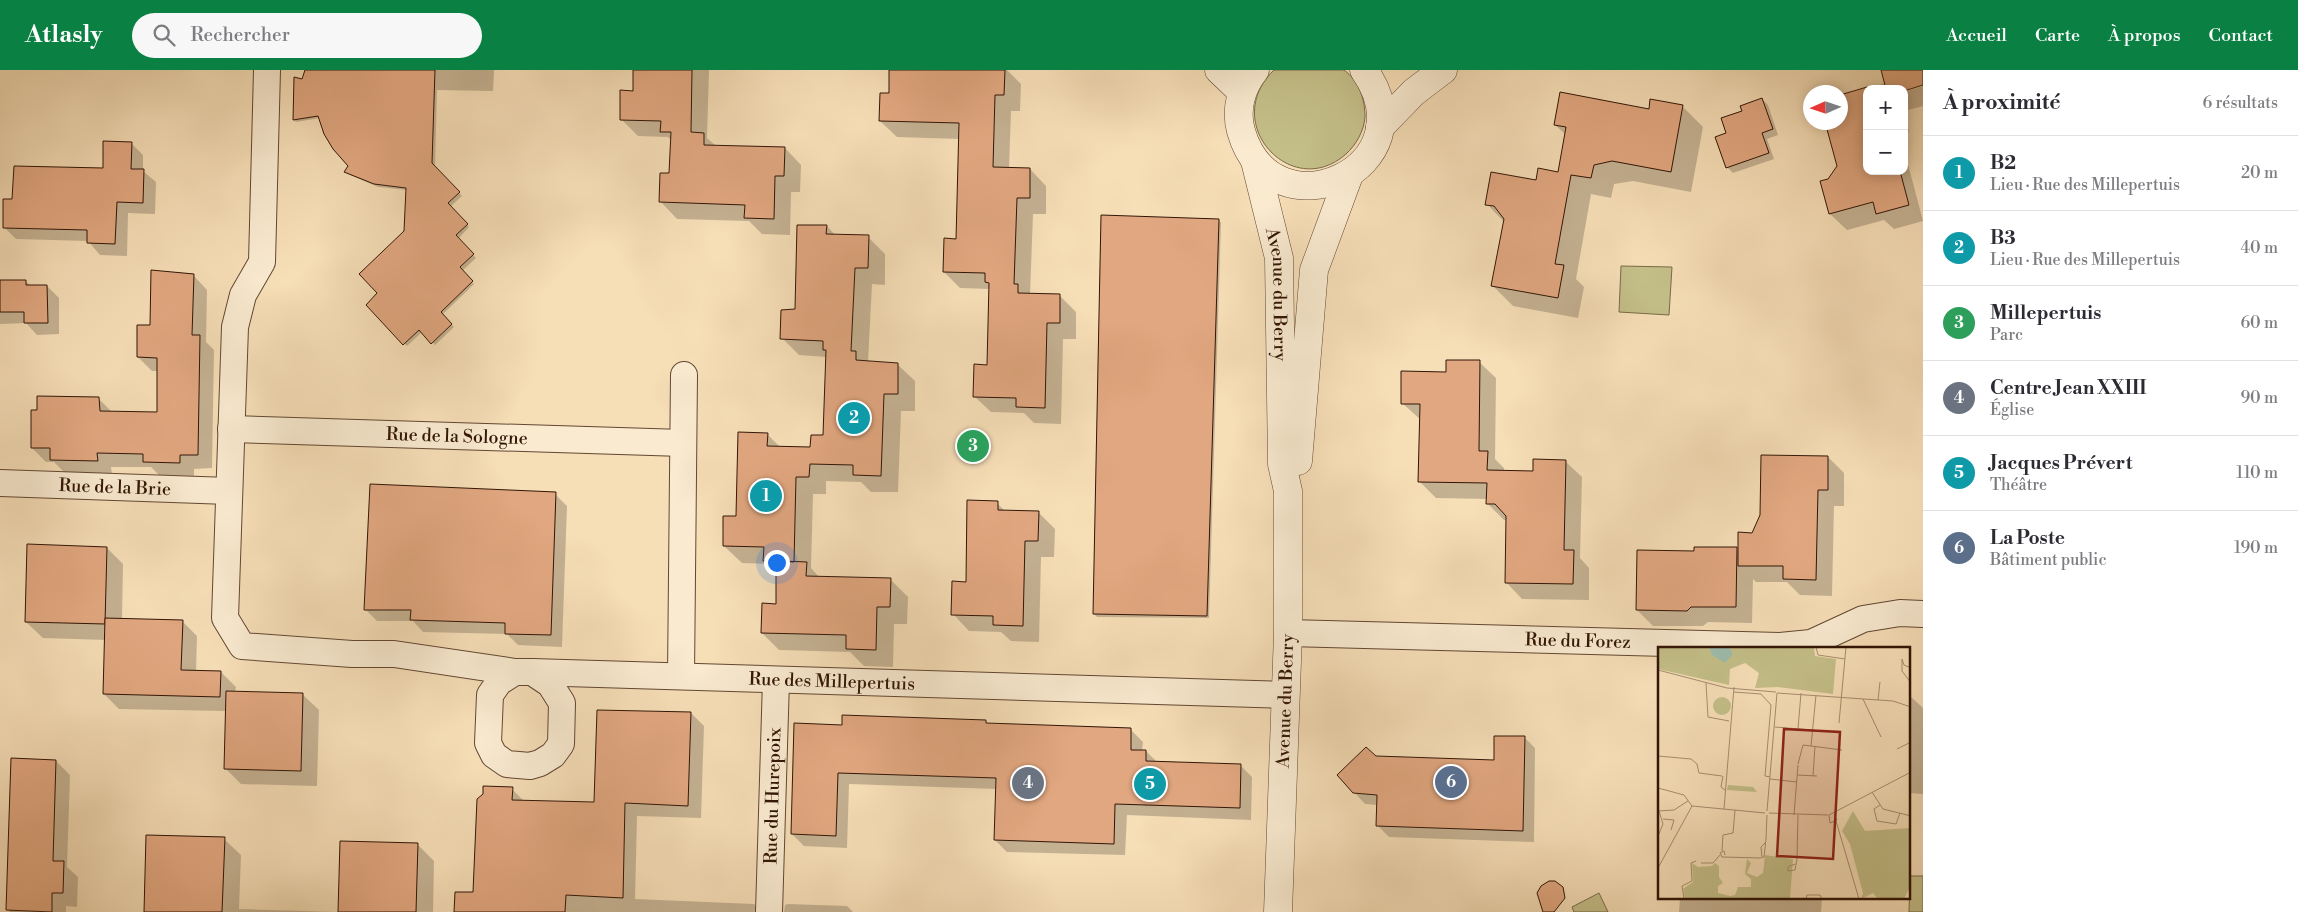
<!DOCTYPE html>
<html lang="fr">
<head>
<meta charset="utf-8">
<style>
  body { margin:0; font-family:"Libre Bodoni",serif; background:#f7f7f7; color:#2b2b33 }
  .controls { position:absolute; right:15px; top:15px; display:grid; overflow:hidden; border-radius:10px; box-shadow:0 2px 12px #0003 }
  .controls button { width:45px; height:45px; display:grid; place-items:center; padding:0; border:0; border-bottom:1px solid #e1e1e2; background:#fff; color:#2b2b33; font:25px sans-serif }
  .compass { position:absolute; left:1803px; top:15px; width:45px; height:45px; border-radius:50%; background:#fff; box-shadow:0 2px 12px #0003; rotate:267deg }
  .you { position:absolute; left:776px; top:492px; width:18px; height:18px; margin:-12px; border:4px solid #fff; border-radius:50%; background:#1a73e8; box-shadow:0 0 0 8px #1a73e833 }
  .badge { display:grid; place-items:center; width:32px; height:32px; border-radius:50%; background:#0b8043; color:#fff; font-size:16px; font-weight:700 }
  .pin { position:absolute; translate:-50% -50%; border:2px solid #fff; box-shadow:0 1px 5px #0006 }
  .list { margin:0; padding:0; list-style:none }
  h2 { display:flex; justify-content:space-between; align-items:center; height:65px; margin:0; padding:0 20px; font-size:21px }
  h2 small { font-size:16px; font-weight:400; color:#7c7c81 }
  .list li { display:grid; grid-template-columns:32px 1fr auto; gap:15px; align-items:center; box-sizing:border-box; height:75px; padding:0 20px; border-top:1px solid #e1e1e2 }
  .list b { display:block; font-size:19px; white-space:nowrap }
  .list p { margin:0; font-size:16px; white-space:nowrap; color:#7c7c81 }
  .list em { font-size:16px; font-style:normal; color:#7c7c81 }
  .icon { flex:none; width:28px; height:28px; fill:none; stroke:currentColor; stroke-width:2; stroke-linecap:round; stroke-linejoin:round }
  .map { position:relative; flex:none; width:1923px; height:842px; overflow:hidden }
  header { display:flex; align-items:center; gap:30px; box-sizing:border-box; height:70px; padding:0 25px; background:#0b8043; color:#fff }
  header strong { font-size:24px }
  nav { display:flex; gap:28px; margin-inline-start:auto; font-size:18px }
  .search { width:350px; height:45px; background:#f7f7f7; display:flex; align-items:center; gap:12px; box-sizing:border-box; padding:0 18px; border-radius:28px; color:#7c7c81; font-size:19px }
  main { display:flex }
  aside { flex:1; background:#fff }
  .map>svg:first-child { display:block }
</style>
</head>
<body>
<header>
<strong>Atlasly</strong>
<div class="search"><svg class="icon" aria-label="search" viewBox="0 0 24 24"><circle cx="10" cy="10" r="6"/><path d="M15 15l6 6"/></svg>Rechercher</div>
<nav><a>Accueil</a><a>Carte</a><a>À propos</a><a>Contact</a></nav>
</header>
<main>
<div class="map">
<svg width="1923" height="842" viewBox="0 0 1923 842">
  <rect width="100%" height="100%" fill="#f6deb7"/>
  <filter id="stains"><feTurbulence type="fractalNoise" baseFrequency=".004" numOctaves="4"/><feColorMatrix values="0 0 0 0 .2 0 0 0 0 .09 0 0 0 0 .02 0 0 0 .5 -.17"/></filter>
  <radialGradient id="worn" r=".72"><stop offset=".6" stop-color="#630" stop-opacity="0"/><stop offset="1" stop-color="#630" stop-opacity=".3"/></radialGradient>
  <g fill="#c4bf89" stroke="#7a6a48">
    <path d="M1274 0H1344C1359 11 1365 29 1365 47 1364 61 1356 75 1346 84 1292 132 1219 53 1274 0Z"/>
    <path d="M1621 196 1672 197 1669 245 1619 242Z"/>
    <path d="M1910 806H1923V842H1909Z"/>
    <path d="M1599 823 1608 842H1574L1572 837Z"/>
  </g>
  <g fill="#0003">
    <path d="M307 0H494L493 21 437 20 435 97 462 126 450 137 469 157 458 169 476 188 462 201 474 214 442 245 454 257 435 275 422 262 407 276 367 235 379 223 405 162 407 120 378 117 348 104 345 102 350 96 320 48 296 52 294 50 301 10Z"/>
    <path d="M635 0H709L707 68 716 76 785 78 801 95 800 122H791L790 165 762 164 749 151 677 149 661 132 671 104 672 71 668 67 638 66 621 49 634 22Z"/>
    <path d="M891 0H1007L1021 14 1020 41H1011L1009 99H1030L1046 116V144H1033L1030 225 1060 226 1076 242V269H1063L1061 354 1034 353 1024 343 991 342 974 326 988 296 990 219 960 218 944 202 958 170 960 69 897 67 880 51 890 24Z"/>
    <path d="M1882 0H1923V14L1904 19H1867V101H1904V79L1923 151 1894 159 1884 150 1847 160 1830 144 1821 112 1829 110 1838 96 1840 26 1886 13Z"/>
    <path d="M1923 16V36L1904 41V22Z"/>
    <path d="M1762 29 1768 35 1778 65 1767 69 1774 89 1733 103 1727 97 1728 64 1743 41Z"/>
    <path d="M1651 31 1683 37 1703 57 1691 122 1633 111 1614 114 1611 128 1591 124 1576 209 1584 217 1578 248 1513 236 1492 215 1504 152 1487 134 1559 103 1566 65 1555 55 1650 40Z"/>
    <path d="M1904 42 1909 62 1904 63Z"/>
    <path d="M131 73 143 85V101L156 112 155 144 128 143 127 186 100 185 88 171 16 169 4 157 14 130 104 100Z"/>
    <path d="M1219 150 1221 153 1209 548 1097 547 1094 544Z"/>
    <path d="M827 156 836 166 868 167 885 184V215L872 214 868 292 897 294 915 311V341H901L898 422H871L861 412 826 411V424H813L811 498 820 508 890 509 908 527 907 554H894L893 597 864 596 850 582 779 580 762 563 777 535V504L768 494 742 493 724 476 737 447 767 364 781 378H811L825 366 827 287 799 285 782 268 796 240Z"/>
    <path d="M193 205 207 220 206 272 214 280 212 398 194 399V406L159 405 151 397H111L112 405 66 404 54 392H46L32 378 99 329 113 343H158V301H152L138 287 152 257Z"/>
    <path d="M0 211H25L31 216H47L59 228V264L37 265 26 253 0 254Z"/>
    <path d="M1479 292 1496 308 1495 389 1504 398V401L1534 402 1565 391 1582 407 1580 488 1589 498V530L1522 529 1506 512 1508 450H1504L1487 433 1488 429 1436 428 1420 412 1421 350 1402 333 1447 303Z"/>
    <path d="M1828 387 1844 403V436H1834L1832 526 1800 525 1787 512H1756L1753 509 1752 553 1708 552 1703 556H1653L1637 540 1695 483 1736 479 1740 482 1753 465Z"/>
    <path d="M555 424 567 436 562 577 518 575 507 564 423 562 413 551H377L365 539Z"/>
    <path d="M997 433 1006 442H1038L1055 459 1054 487H1041L1039 572 1011 571 1001 562 969 561 953 544 967 513Z"/>
    <path d="M107 478 123 494 122 549 182 551 197 566 196 602H221L236 617 235 622 302 624 319 640 317 716 241 714 225 698 226 641 119 639 104 624 106 570 43 568 26 552Z"/>
    <path d="M1909 625 1923 638V724L1909 723Z"/>
    <path d="M691 643 704 656 701 748 637 746 635 829 754 834 762 842H456L474 824 512 719 525 732 596 734Z"/>
    <path d="M985 651 989 655 1131 660 1143 672 1142 681H1146L1157 692 1240 695 1252 707 1251 750 1127 745 1125 785 1007 782 995 770 997 719 849 714 847 778 804 776 792 764 843 656Z"/>
    <path d="M1524 667 1535 678 1534 772 1389 767 1378 756V735L1365 734 1354 722 1376 688 1495 691Z"/>
    <path d="M56 691 70 705 67 797 78 807 77 837 66 836V842H10L8 840Z"/>
    <path d="M224 769 241 785 239 839 337 842H146Z"/>
    <path d="M418 775 434 791 433 842H339Z"/>
    <path d="M1680 828H1822L1821 842H1679Z"/>
    <path d="M788 834 847 836 853 842H784L785 835Z"/>
  </g>
  <g fill="#e1a780" stroke="#311506">
    <path d="M305 0H435L432 93 460 122 448 133 468 154 456 165 474 184 460 197 473 211 441 242 452 254 431 274 419 260 403 275 366 235 377 223 359 204 404 161 406 118 374 114 344 102 348 96 333 79 324 64 318 46 293 50 294 7 302 9Z"/>
    <path d="M633 0H692L691 62 704 63V75L785 77 784 106H775L774 149 744 148 745 135 659 132 660 103H669L671 62H660L661 51 620 50V20L633 21Z"/>
    <path d="M889 0H1005L1004 25H995L993 97 1030 98V128H1017L1014 214H1018V223L1060 224V253H1047L1045 338 1016 337V328L973 327 974 294 987 295 989 213 985 212V203L943 202 944 168 956 169 959 53 879 51 880 23H889Z"/>
    <path d="M1881 0H1923V15L1904 21V19H1886Z"/>
    <path d="M1867 17V101H1900L1909 135 1876 144 1873 132 1829 144 1820 111 1828 109 1837 96 1825 52H1840V25Z"/>
    <path d="M1560 22 1649 39 1650 29 1683 35 1671 102 1612 91 1594 95 1591 108 1571 105 1555 194 1564 195 1558 228 1491 216 1504 149 1494 136 1485 135 1491 102 1536 110 1538 98 1558 102 1566 57 1554 55Z"/>
    <path d="M1762 28 1773 59 1762 63 1769 83 1726 98 1715 67 1726 63 1721 48 1742 41 1740 36Z"/>
    <path d="M103 71 132 72 131 99H144L143 133 117 132 115 174 87 173V160L3 158V129H12L14 96 103 98Z"/>
    <path d="M1101 145 1219 149 1207 546 1093 544Z"/>
    <path d="M797 155H827L826 164 869 165 868 198H855L851 281H856V290L898 293V324H884L881 406 853 405V395L810 394 809 407H796L794 492 782 491 807 492 806 506 891 508 890 537H877L876 580 846 579V565L761 563 762 533 776 534V491H763L764 477 723 476V446H736L738 362 768 363 767 376 810 377 811 365H823L826 280H823V271L780 269 781 240 795 239Z"/>
    <path d="M151 200 194 204 192 265H200L198 385H180V393L143 392V384L97 383 98 391 50 390V378H31V340H37V326L99 327 100 341 157 342V288L137 287V255H150Z"/>
    <path d="M0 210H26V215H47L48 253H24V242H0Z"/>
    <path d="M1446 290H1480L1479 381H1488L1487 400 1533 401V389L1566 390 1564 480H1574L1573 514 1505 513 1506 446 1495 434H1486L1487 413 1418 412 1420 334H1401V301L1446 302Z"/>
    <path d="M1761 385 1828 386V420H1818L1816 510 1783 509V496H1738V462L1752 463 1760 445Z"/>
    <path d="M370 414 556 422 551 565 505 564V553L410 550 411 540H364Z"/>
    <path d="M967 430 998 431V440L1039 441 1038 471H1025L1023 556 993 555V546L951 545 952 511 966 512Z"/>
    <path d="M27 474 107 477 105 554 25 552Z"/>
    <path d="M1694 477H1737L1736 537H1691L1687 541 1636 540 1637 480 1694 481Z"/>
    <path d="M105 548 183 550 181 600 221 601 220 627 103 624Z"/>
    <path d="M226 621 303 623 301 701 224 699Z"/>
    <path d="M597 640 691 642 688 736 625 733 623 828 566 825 565 842H454L455 822H473L477 729 483 724V716L513 717 512 730 594 732Z"/>
    <path d="M842 645 986 650V653L1131 658V680H1146V691L1241 694 1240 738 1115 734 1114 774 994 770 996 708 838 703 836 766 791 764 794 653 842 655Z"/>
    <path d="M1494 666H1525L1523 761 1376 756 1377 725 1353 723 1337 705 1366 677 1376 686 1494 690Z"/>
    <path d="M11 688 56 690 53 791H64L63 823H52V842L6 840Z"/>
    <path d="M146 765 225 767 222 842H144Z"/>
    <path d="M340 771 418 773 416 842H338Z"/>
    <path d="M1549 811H1555L1563 817 1565 828 1554 842H1543L1537 823 1541 816Z"/>
  </g>
  <g fill="none" stroke-linecap="round" stroke-linejoin="round">
    <defs>
      <g id="minor">
        <path d="M267 0 262 192 243 225 235 257 225 548 242 576 352 584H394L515 602"/>
        <path id="s1" d="M231 359 683 373"/>
        <path id="s2" d="M0 413 229 421"/>
        <path id="s3" d="M1288 563 1780 576 1811 573 1863 549 1900 543 1923 544"/>
        <path d="M515 602H532L550 614 562 633 561 674 553 685 540 693 530 696 507 694 494 685 488 673 490 625 499 612Z"/>
        <path id="s4" d="M532 602 1285 625"/>
        <path d="M681 606 684 305"/>
        <path id="s5" d="M769 842 776 610"/>
      </g>
      <g id="tertiary">
        <path d="M1219 0 1242 22"/>
        <path d="M1255 0C1241 17 1235 40 1241 61 1272 170 1433 98 1364 0"/>
        <path d="M1380 57 1414 22 1443 0"/>
        <path id="s6" d="M1255 91 1279 188 1282 394 1288 421V563L1278 842"/>
        <path d="M1298 391 1314 200 1349 105"/>
      </g>
    </defs>
    <use href="#minor" stroke="#624732" stroke-width="28"/>
    <use href="#tertiary" stroke="#624732" stroke-width="29"/>
    <use href="#minor" stroke="#f9ead0" stroke-width="26"/>
    <use href="#tertiary" stroke="#f9ead0" stroke-width="28"/>
  </g>
  <g text-anchor="middle" stroke-width="4" stroke-linejoin="round" paint-order="stroke">
    <g font-size="18" fill="#311506" stroke="#f9ead0">
      <text dy="6" stroke="none"><textPath href="#s6" startOffset="136">Avenue du Berry</textPath></text>
      <text dy="6" stroke="none"><textPath href="#s1" startOffset="226">Rue de la Sologne</textPath></text>
      <text dy="6" stroke="none"><textPath href="#s2" startOffset="115">Rue de la Brie</textPath></text>
      <text dy="6" stroke="none"><textPath href="#s3" startOffset="290">Rue du Forez</textPath></text>
      <text dy="6" stroke="none"><textPath href="#s4" startOffset="300">Rue des Millepertuis</textPath></text>
      <text transform="translate(1285 631) rotate(-88)" y="6">Avenue du Berry</text>
      <text dy="6" stroke="none"><textPath href="#s5" startOffset="116">Rue du Hurepoix</textPath></text>
    </g>
  </g>
  <g transform="translate(1658 577)">
    <rect width="252" height="252" fill="#f6deb7"/>
    <path d="M0 0H156L157 9 178 12 175 47 120 40 97 41 101 26 87 16 72 22 71 38 0 22ZM55 59a9 9 0 1 1 18 0a9 9 0 1 1-18 0ZM70 138 95 140 99 145 69 143ZM195 164 207 184 252 181V240L246 252H220L215 246 203 252 205 246 192 197 184 184ZM107 208 135 212 132 252H27L25 242 35 235 34 216 40 220 54 219 57 216 61 219V230L65 236 60 239V246L72 249 77 248 80 240H93V232L87 227 89 212 93 216 89 226 99 230 105 226Z" fill="#c4bf89"/>
    <path d="M51 0H71L75 7 67 16 54 8Z" fill="#9dbcab"/>
    <path fill="none" stroke="#a78e70" stroke-width="1" d="M158 0 160 8 187 12M253 21 246 18 244 12V24L253 36M0 23 69 41 118 45M48 36 50 70 71 74M76 45 103 47 113 58 107 129 112 130M119 46 235 54 253 60M205 52 223 90M220 53 222 35M181 76 188 0M117 80 154 83M140 82 143 46M153 99 158 48M239 102 253 95M0 109 33 112 39 117 41 126 64 129M140 117 145 98 184 103M139 128 159 129M65 129 63 140 67 143M155 129 157 99M112 132 139 135M0 141 26 148 34 159M214 145 225 162 253 169M222 158 216 162 219 174 238 177 242 166M34 159 107 166M66 162 76 40M0 164 16 163 30 154M109 164 119 46M111 166 170 168M176 167 179 173 172 176 171 168 253 125M136 168 140 118M5 172 16 173 13 183M178 174 201 252M0 189 5 177 1 164M108 195 103 200 104 211 106 210 108 192 109 168M64 204 65 188 75 186 77 163M67 208 66 204 62 206 64 210 103 211M43 216H55L62 208M137 217 130 220V224L137 223 139 212 140 168M0 221 34 159M26 252 24 239 34 234 33 216 38 214M148 252 149 248H162L164 252"/>
    <path fill="#8f2418" fill-opacity="0.15" stroke="#8f2418" stroke-width="2.5" d="M126 82 182 85 175 212 119 209Z"/>
    <rect width="252" height="252" fill="none" stroke="#311506" stroke-width="2.5"/>
  </g>
  <rect width="100%" height="100%" filter="url(#stains)"/>
  <rect width="100%" height="100%" fill="url(#worn)"/>
</svg>
<div class="controls">
<button>+</button>
<button>−</button>
</div>
<svg class="compass" viewBox="-18 -18 36 36"><path d="M0-13l5 13h-10z" fill="#e53935"/><path d="M0 13l5-13h-10z" fill="#7c7c81"/></svg>
<div class="you"></div>
<div class="pin badge" style="left:766px;top:426px;background:#0f9aa8">1</div>
<div class="pin badge" style="left:854px;top:348px;background:#0f9aa8">2</div>
<div class="pin badge" style="left:973px;top:376px;background:#2e9e5b">3</div>
<div class="pin badge" style="left:1028px;top:713px;background:#6b7280">4</div>
<div class="pin badge" style="left:1150px;top:714px;background:#0f9aa8">5</div>
<div class="pin badge" style="left:1451px;top:712px;background:#5c6f8a">6</div>
</div>
<aside>
<h2>À proximité<small>6 résultats</small></h2>
<ul class="list">
<li><span class="badge" style="background:#0f9aa8">1</span><div><b>B2</b><p>Lieu · Rue des Millepertuis</p></div><em>20 m</em></li>
<li><span class="badge" style="background:#0f9aa8">2</span><div><b>B3</b><p>Lieu · Rue des Millepertuis</p></div><em>40 m</em></li>
<li><span class="badge" style="background:#2e9e5b">3</span><div><b>Millepertuis</b><p>Parc</p></div><em>60 m</em></li>
<li><span class="badge" style="background:#6b7280">4</span><div><b>Centre Jean XXIII</b><p>Église</p></div><em>90 m</em></li>
<li><span class="badge" style="background:#0f9aa8">5</span><div><b>Jacques Prévert</b><p>Théâtre</p></div><em>110 m</em></li>
<li><span class="badge" style="background:#5c6f8a">6</span><div><b>La Poste</b><p>Bâtiment public</p></div><em>190 m</em></li>
</ul>
</aside>
</main>
</body>
</html>
